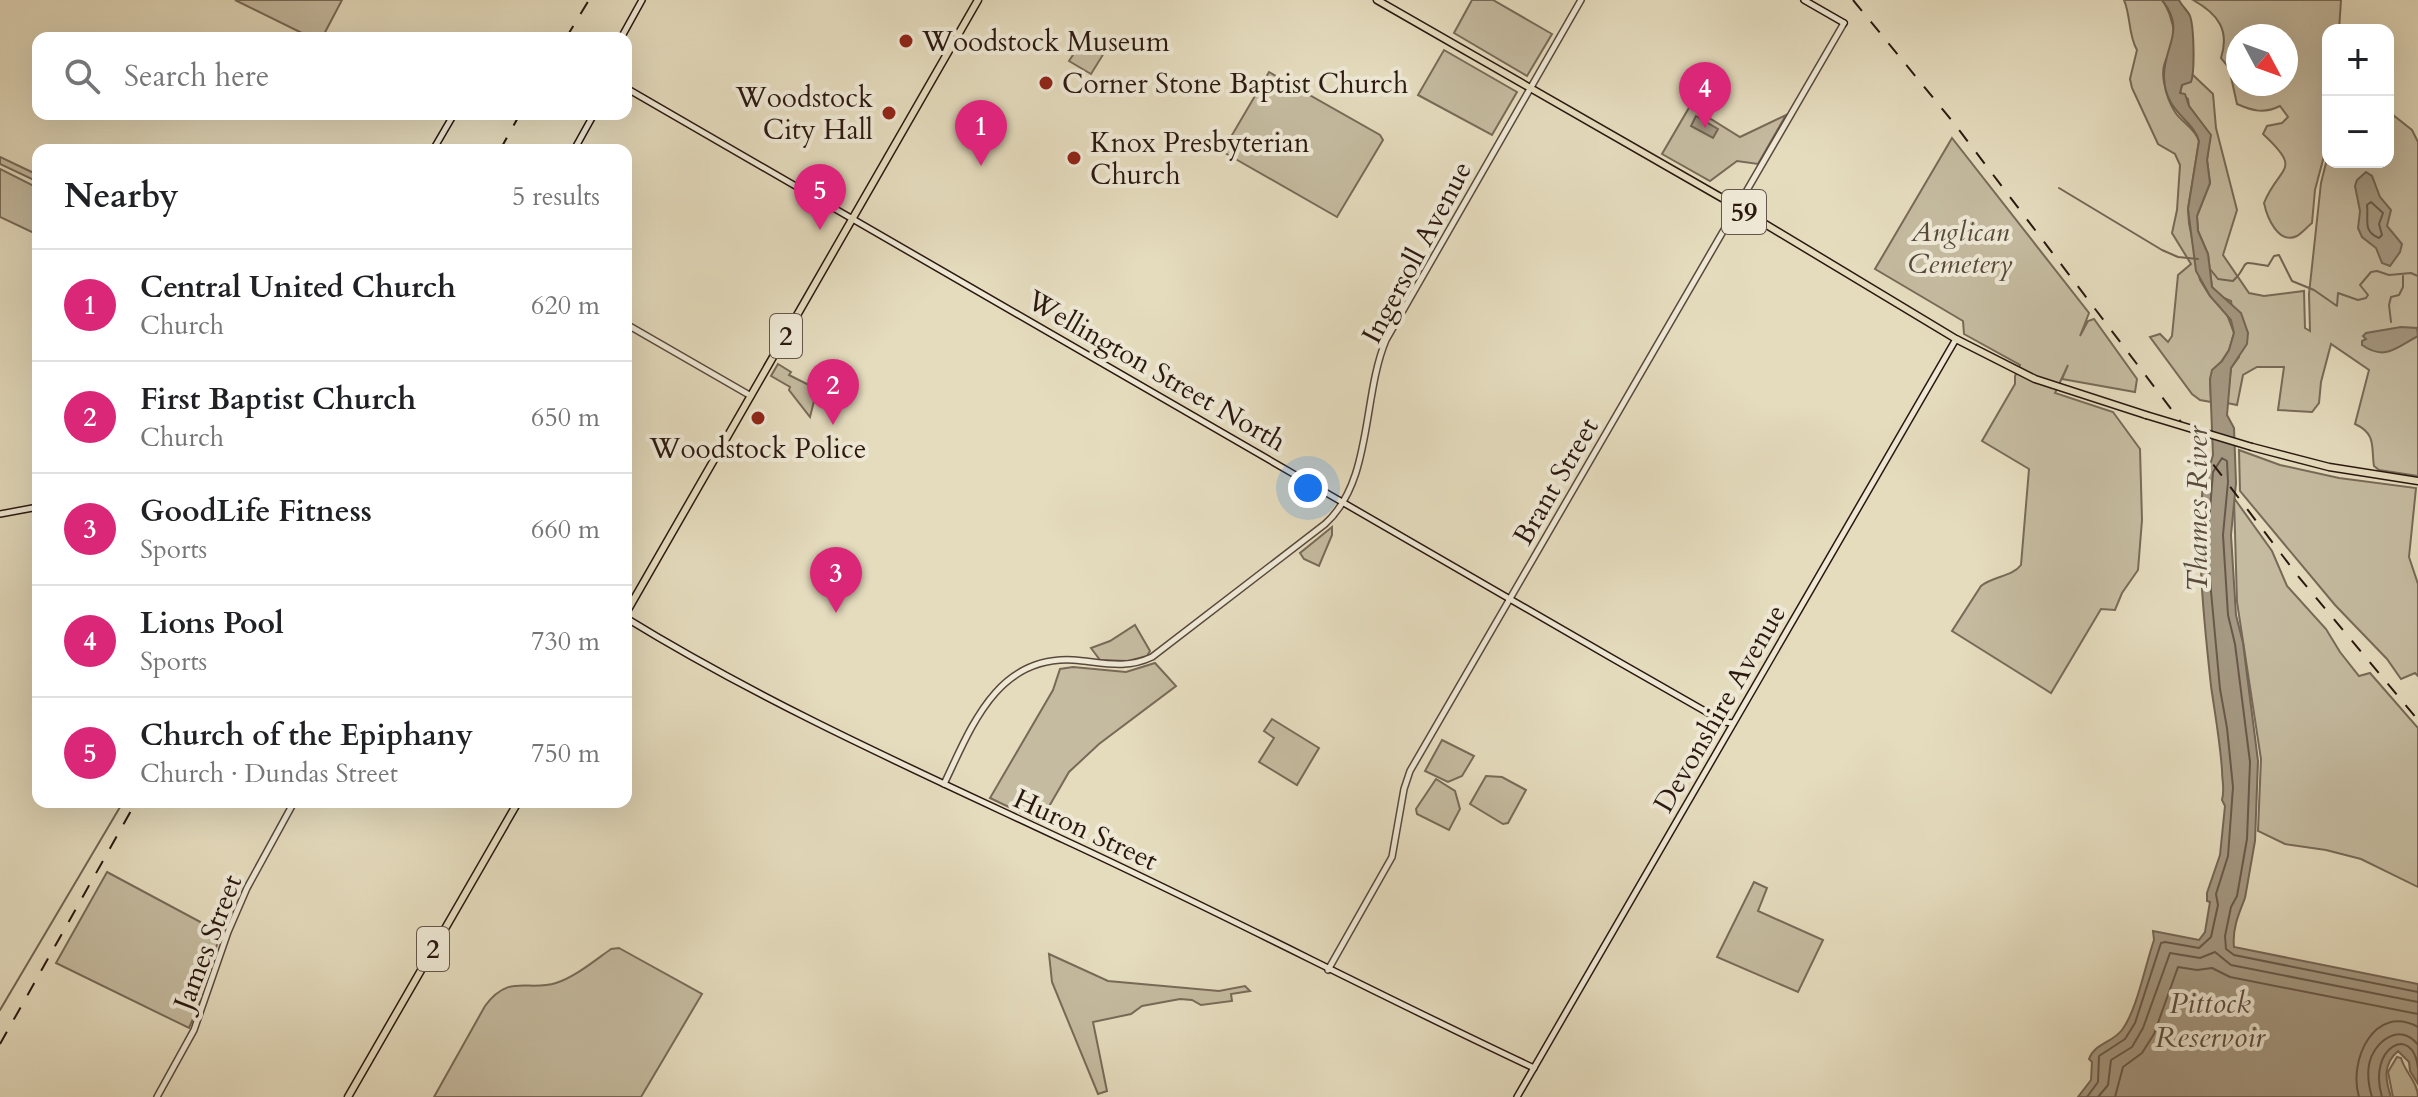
<!DOCTYPE html>
<html lang="en">
<head>
<meta charset="utf-8">
<style>
  body { margin:0; font-family:Cardo,serif; background:#f2f2f2; color:#202124 }
  .controls { position:absolute; right:24px; top:24px; display:grid; overflow:hidden; border-radius:16px; box-shadow:0 8px 32px #0002 }
  .controls button { width:72px; height:72px; display:grid; place-items:center; padding:0; border:0; border-bottom:2px solid #e0e0e0; background:#fff; color:#202124; font:40px sans-serif }
  .compass { position:absolute; left:2226px; top:24px; width:72px; height:72px; border-radius:50%; background:#fff; box-shadow:0 8px 32px #0002; rotate:131deg }
  .you { position:absolute; left:1308px; top:488px; width:28px; height:28px; margin:-20px; border:6px solid #fff; border-radius:50%; background:#1a73e8; box-shadow:0 0 0 12px #1a73e833 }
  .badge { display:grid; place-items:center; width:52px; height:52px; border-radius:50%; background:#db2777; color:#fff; font-size:26px; font-weight:700 }
  .pin { position:absolute; translate:-50% -66px; filter:drop-shadow(0 2px 4px #0008) }
  .pin::after { content:''; position:absolute; top:42px; width:28px; height:24px; background:inherit; clip-path:polygon(0 0,100% 0,50% 100%) }
  .list { margin:0; padding:0; list-style:none }
  h2 { display:flex; justify-content:space-between; align-items:center; height:104px; margin:0; padding:0 32px; font-size:34px }
  h2 small { font-size:26px; font-weight:400; color:#757577 }
  .list li { display:grid; grid-template-columns:52px 1fr auto; gap:24px; align-items:center; box-sizing:border-box; height:112px; padding:0 32px; border-top:2px solid #e0e0e0 }
  .list b { display:block; font-size:30px; white-space:nowrap }
  .list p { margin:0; font-size:26px; white-space:nowrap; color:#757577 }
  .list em { font-size:26px; font-style:normal; color:#757577 }
  .icon { flex:none; width:44px; height:44px; fill:none; stroke:currentColor; stroke-width:2; stroke-linecap:round; stroke-linejoin:round }
  .map { position:relative; flex:none; width:2418px; height:1097px; overflow:hidden }
  .search { position:absolute; background:#fff; box-shadow:0 8px 32px #0002; left:32px; top:32px; width:600px; height:88px; display:flex; align-items:center; gap:20px; box-sizing:border-box; padding:0 28px; border-radius:16px; color:#757577; font-size:30px }
  .panel { position:absolute; background:#fff; box-shadow:0 8px 32px #0002; left:32px; top:144px; width:600px; height:664px; border-radius:16px }
  .map>svg:first-child { display:block }
</style>
</head>
<body>
<div class="map">
<svg width="2418" height="1097" viewBox="0 0 2418 1097">
  <rect width="100%" height="100%" fill="#e5dcbe"/>
  <filter id="stains"><feTurbulence type="fractalNoise" baseFrequency=".0025" numOctaves="4"/><feColorMatrix values="0 0 0 0 .2 0 0 0 0 .09 0 0 0 0 .02 0 0 0 .5 -.17"/></filter>
  <radialGradient id="worn" r=".72"><stop offset=".6" stop-color="#630" stop-opacity="0"/><stop offset="1" stop-color="#630" stop-opacity=".3"/></radialGradient>
  <g fill="#c5bba0" stroke="#786a58" stroke-width="2" fill-rule="evenodd">
    <path d="M235 0H342L322 38H312Z"/>
    <path d="M1472 0H1493L1552 34 1527 76 1454 33Z"/>
    <path d="M2124 0H2162L2165 4C2171 15 2177 34 2172 47 2166 60 2161 66 2164 82 2166 93 2169 103 2175 112 2182 123 2195 128 2199 141L2188 209 2189 223 2200 280 2210 296 2226 312 2234 333 2229 350 2210 379 2211 402 2200 400 2192 394 2150 337 2160 334 2168 342 2172 336 2178 275 2191 264 2172 233 2177 210 2180 165 2175 154 2158 144 2132 88 2130 79 2137 50C2128 35 2131 16 2124 0Z"/>
    <path d="M2193 0H2341L2339 30H2328V141L2315 190 2312 223C2307 227 2302 233 2297 236 2278 245 2267 217 2264 203 2279 165 2304 172 2263 134L2267 126 2282 123 2288 117 2280 106C2264 114 2253 111 2237 104L2229 68 2221 58C2230 30 2218 14 2193 0ZM2286 36V84H2238V36Z"/>
    <path d="M1083 47 1093 48 1104 53 1091 74 1069 61 1075 52Z"/>
    <path d="M1444 50 1517 92 1492 135 1418 95Z"/>
    <path d="M1269 72 1380 135 1383 140 1337 217 1225 153V147Z"/>
    <path d="M2193 75 2213 94 2216 128 2237 210 2223 255 2249 293 2264 296 2304 291 2305 328 2310 331 2309 294 2321 183 2328 155V162H2388V111L2412 130 2418 142V476L2379 470 2374 466C2371 448 2377 434 2355 424L2369 370 2331 344 2321 382 2319 403 2312 412 2278 410 2284 367H2257L2243 375 2237 405 2227 403 2231 368 2239 357 2231 301 2219 296 2212 287 2208 254 2198 231 2197 216 2210 183 2207 160 2210 135 2189 106 2188 99 2180 93 2182 85Z"/>
    <path d="M1690 106 1740 137 1786 115 1758 164 1737 161 1710 181 1662 154Z"/>
    <path d="M1952 138 2089 313 2080 336 2088 321 2094 319 2137 379 2135 392 2062 379 2068 365 2055 393 2113 412 2140 449 2142 520 2138 570 2122 593 2115 610 2101 609 2051 693 1952 631 1981 586C1993 576 2012 577 2021 565L2029 469 1982 441 2015 384V376L2020 365 1964 334 1963 321 1875 269Z"/>
    <path d="M0 157 38 175V182L0 164Z"/>
    <path d="M0 169 38 188V230L36 234 0 217Z"/>
    <path d="M778 364 791 372 789 375 817 389 810 417 789 390 790 387 771 376Z"/>
    <path d="M2239 450 2280 465 2339 478 2416 488 2409 557 2418 584V676L2415 673 2401 679 2387 659 2335 605 2240 491Z"/>
    <path d="M2234 498 2272 551 2287 586 2326 629 2340 652 2359 676 2370 673 2418 728V887L2361 859 2326 850 2285 844 2258 831 2261 759 2237 602Z"/>
    <path d="M1332 527V535L1319 566 1304 559 1300 553Z"/>
    <path d="M1135 625 1150 651 1147 656 1128 661 1100 660 1091 648 1110 641Z"/>
    <path d="M1155 663 1176 686 1099 744 1069 772 1040 822 990 798 1053 690 1060 669 1073 667 1126 672Z"/>
    <path d="M1272 719 1319 748 1297 785 1259 762 1274 738 1264 731Z"/>
    <path d="M1442 740 1474 756 1462 776 1448 782 1425 771Z"/>
    <path d="M1486 776 1502 777 1526 790 1508 823 1503 824 1470 804Z"/>
    <path d="M1436 779 1455 791 1460 809 1449 830 1417 814 1416 809Z"/>
    <path d="M107 872 221 933 198 1001 200 1003 189 1028 56 963Z"/>
    <path d="M1754 882 1767 888 1758 911 1823 940 1798 992 1717 957Z"/>
    <path d="M619 948 702 994 641 1097H434L485 1006C509 973 527 992 556 983 575 977 594 961 611 949Z"/>
    <path d="M1049 954 1108 981 1219 991 1245 986 1250 991 1231 994 1232 1001 1201 1005 1192 1000 1180 999 1142 1006 1131 1014 1093 1022 1107 1091 1098 1094 1052 982Z"/>
    <path d="M2397 1057 2401 1058C2405 1072 2418 1083 2418 1097H2393L2388 1072Z"/>
  </g>
  <g fill="#a59983" stroke="#746555" stroke-width="2">
    <path d="M2162 0H2179C2181 5 2188 11 2190 16 2194 27 2195 72 2191 82L2182 85 2180 93 2185 94 2189 106 2211 135 2207 160 2210 183 2197 216 2198 231 2208 254 2212 287 2241 313 2248 333 2247 344 2231 368 2227 415 2234 428 2236 483 2231 535 2236 615 2243 643 2258 761 2255 841 2245 898C2239 913 2232 929 2234 947L2418 984V1084L2410 1071 2409 1062 2398 1051C2383 1064 2385 1079 2391 1097H2078L2091 1080 2092 1062 2089 1059C2095 1043 2112 1043 2122 1030 2137 1010 2145 966 2154 940L2153 931 2199 940 2205 932 2210 902 2207 901V893L2220 855 2225 806 2222 800C2225 789 2222 782 2222 770 2220 741 2215 714 2211 686 2203 612 2195 540 2205 466L2211 462 2213 455 2210 379 2212 370 2222 361 2229 350 2234 333 2231 320 2210 296 2196 271 2188 209 2199 141C2193 119 2165 113 2164 77 2163 47 2187 31 2162 0Z"/>
    <path d="M1696 116 1718 129 1713 138 1691 126Z"/>
    <path d="M2366 172 2372 176 2380 197 2391 210 2387 226 2402 244 2400 252 2390 266 2382 263 2376 248 2362 237 2358 228 2360 211 2355 186 2357 180Z"/>
    <path d="M2401 327 2417 328 2418 336C2396 348 2385 361 2362 345V341L2366 339 2363 336 2366 333Z"/>
  </g>
  <g fill="none" stroke-linecap="round" stroke-linejoin="round">
    <g stroke="#68584a" stroke-width="2">
      <path d="M2371 202 2383 213 2379 224 2382 235 2379 238C2362 231 2369 220 2367 205Z"/>
      <path d="M2087 1097 2098 1082 2099 1056 2125 1039 2135 1023 2161 943 2165 942 2199 948 2211 937 2218 905 2216 894 2228 856 2233 787 2227 728 2220 689 2207 548 2213 472 2222 458 2227 461 2228 482 2223 535 2228 615 2235 644 2250 762 2247 839 2237 896 2231 907 2225 936 2226 949 2234 955 2418 992"/>
      <path d="M2098 1097 2108 1085 2111 1060 2132 1047 2143 1028 2170 953 2200 958 2215 952 2231 965 2418 1002"/>
      <path d="M2115 1097 2123 1067 2142 1053 2154 1034 2178 967 2197 970 2212 968 2230 977 2418 1014"/>
      <path d="M2359 1097C2348 1061 2374 1003 2418 1027"/>
      <path d="M2372 1097C2369 1087 2367 1076 2369 1065 2373 1042 2400 1021 2418 1045"/>
      <path d="M2382 1097C2367 1047 2413 1023 2418 1068"/>
    </g>
    <g stroke="#746555" stroke-width="2">
      <path d="M2059 188 2162 250 2178 257 2198 259"/>
      <path d="M2210 269 2218 279 2233 281C2253 262 2234 260 2268 266L2274 256 2279 255 2292 281 2314 290 2337 306 2338 293 2358 300 2366 298 2368 295 2360 285 2371 272 2377 271 2389 275 2411 273 2418 276"/>
      <path d="M2391 322 2389 305 2391 297 2399 295 2403 287V276"/>
      <path d="M0 1010 123 802"/>
    </g>
    <defs>
      <g id="tertiary">
        <path d="M626 324 751 396"/>
        <path d="M944 784C971 728 996 656 1073 660 1101 662 1125 670 1152 657L1325 524C1373 481 1362 397 1386 340L1581 0"/>
        <path d="M1328 970 1392 857 1404 789 1410 771 1844 23"/>
        <path d="M157 1097 194 1030 228 932 247 888 294 802"/>
      </g>
      <g id="secondary">
        <path d="M1804 0 1844 23"/>
        <path d="M621 38 642 0"/>
        <path d="M626 88 1612 658 1724 722 1733 723"/>
        <path d="M433 150 454 114"/>
        <path d="M574 150 594 114"/>
        <path d="M0 514 38 507"/>
        <path d="M626 618C766 704 915 770 1064 840 1222 913 1376 994 1534 1068"/>
        <path d="M1517 1097 1956 339"/>
      </g>
      <g id="primary">
        <path d="M1377 0 1722 198 1956 339 2035 379 2146 415"/>
        <path d="M2252 447 2329 467 2418 481"/>
        <path d="M626 613 978 0"/>
        <path d="M348 1097 518 802"/>
      </g>
    </defs>
    <use href="#tertiary" stroke="#59493c" stroke-width="8"/>
    <use href="#secondary" stroke="#2a1810" stroke-width="8"/>
    <use href="#primary" stroke="#2a1810" stroke-width="9"/>
    <use href="#tertiary" stroke="#eee8d5" stroke-width="5"/>
    <use href="#secondary" stroke="#eee8d5" stroke-width="5"/>
    <use href="#primary" stroke="#e5dcbe" stroke-width="6"/>
    <g stroke="#2a1810" stroke-width="2" stroke-dasharray="14 14" stroke-linecap="butt">
      <path d="M1853 0 1953 122 2298 576 2418 720"/>
      <path d="M566 38 589 0"/>
      <path d="M500 150 520 114"/>
      <path d="M0 1044 136 802"/>
    </g>
    <defs>
      <path id="primary-bridge" d="M2146 415 2252 447"/>
    </defs>
    <use href="#primary-bridge" stroke="#2a1810" stroke-width="9" stroke-linecap="butt"/>
    <use href="#primary-bridge" stroke="#e5dcbe" stroke-width="6"/>
  </g>
  <g fill="#8f2418" stroke="#eee8d5" stroke-width="3">
    <circle cx="906" cy="41" r="8"/>
    <circle cx="1046" cy="83" r="8"/>
    <circle cx="889" cy="113" r="8"/>
    <circle cx="1074" cy="158" r="8"/>
    <circle cx="758" cy="418" r="8"/>
  </g>
  <g text-anchor="middle" stroke-width="8" stroke-linejoin="round" paint-order="stroke">
    <g fill="#eee8d5" stroke="#65564b" stroke-width="2">
      <rect x="1722" y="190" width="44" height="44" rx="6"/>
      <rect x="770" y="314" width="32" height="44" rx="6"/>
      <rect x="417" y="927" width="32" height="44" rx="6"/>
    </g>
    <g font-size="26" font-weight="bold" fill="#2a1810">
      <text x="1744" y="221">59</text>
      <text x="786" y="345">2</text>
      <text x="433" y="958">2</text>
    </g>
    <g font-size="28" fill="#2a1810" stroke="#eee8d5" text-anchor="start">
      <text x="922" y="51">Woodstock Museum</text>
      <text x="1062" y="93">Corner Stone Baptist Church</text>
      <text x="873" y="107" text-anchor="end">Woodstock<tspan x="873" dy="32">City Hall</tspan></text>
      <text x="1090" y="152">Knox Presbyterian<tspan x="1090" dy="32">Church</tspan></text>
      <text x="758" y="458" text-anchor="middle">Woodstock Police</text>
    </g>
    <g font-size="28" font-style="italic" fill="#58493b" stroke="#eee8d5">
      <text x="1960" y="241">Anglican<tspan x="1960" dy="32">Cemetery</tspan></text>
    </g>
    <g font-size="28" fill="#2a1810" stroke="#eee8d5">
      <text transform="translate(1416 252) rotate(-62)" y="10">Ingersoll Avenue</text>
      <text transform="translate(1157 370) rotate(30)" y="10">Wellington Street North</text>
      <text transform="translate(1555 481) rotate(-60)" y="10">Brant Street</text>
      <text transform="translate(1719 708) rotate(-60)" y="10">Devonshire Avenue</text>
      <text transform="translate(1086 829) rotate(25)" y="10">Huron Street</text>
      <text transform="translate(207 942) rotate(-69)" y="10">James Street</text>
    </g>
    <g font-size="30" font-style="italic" fill="#5b4c3e" stroke="#eee8d5">
      <text transform="translate(2197 509) rotate(-90)" y="10">Thames River</text>
      <text x="2210" y="1013">Pittock<tspan x="2210" dy="34">Reservoir</tspan></text>
    </g>
  </g>
  <rect width="100%" height="100%" filter="url(#stains)"/>
  <rect width="100%" height="100%" fill="url(#worn)"/>
</svg>
<div class="controls">
<button>+</button>
<button>−</button>
</div>
<svg class="compass" viewBox="-18 -18 36 36"><path d="M0-13l5 13h-10z" fill="#e53935"/><path d="M0 13l5-13h-10z" fill="#757577"/></svg>
<div class="you"></div>
<div class="pin badge" style="left:981px;top:166px">1</div>
<div class="pin badge" style="left:833px;top:425px">2</div>
<div class="pin badge" style="left:836px;top:613px">3</div>
<div class="pin badge" style="left:1705px;top:128px">4</div>
<div class="pin badge" style="left:820px;top:230px">5</div>
<div class="search"><svg class="icon" aria-label="search" viewBox="0 0 24 24"><circle cx="10" cy="10" r="6"/><path d="M15 15l6 6"/></svg>Search here</div>
<section class="panel">
<h2>Nearby<small>5 results</small></h2>
<ul class="list">
<li><span class="badge">1</span><div><b>Central United Church</b><p>Church</p></div><em>620 m</em></li>
<li><span class="badge">2</span><div><b>First Baptist Church</b><p>Church</p></div><em>650 m</em></li>
<li><span class="badge">3</span><div><b>GoodLife Fitness</b><p>Sports</p></div><em>660 m</em></li>
<li><span class="badge">4</span><div><b>Lions Pool</b><p>Sports</p></div><em>730 m</em></li>
<li><span class="badge">5</span><div><b>Church of the Epiphany</b><p>Church · Dundas Street</p></div><em>750 m</em></li>
</ul>
</section>
</div>
</body>
</html>
